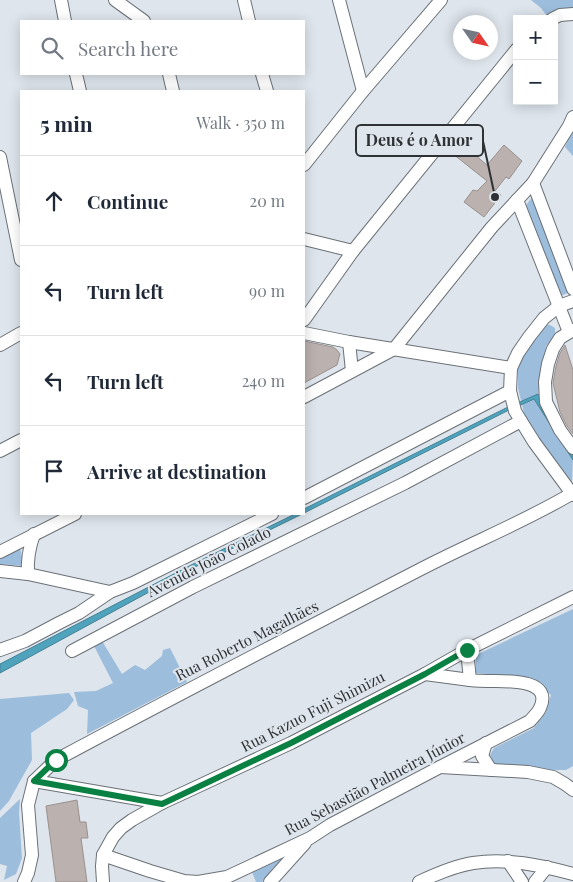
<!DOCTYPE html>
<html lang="en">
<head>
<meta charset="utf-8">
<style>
  body { margin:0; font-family:"Playfair Display",serif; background:#f6f6f7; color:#1f2937 }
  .controls { position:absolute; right:15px; top:15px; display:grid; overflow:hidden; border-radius:0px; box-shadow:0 2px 12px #0003 }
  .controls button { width:45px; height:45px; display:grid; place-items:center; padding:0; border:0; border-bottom:1px solid #e0e1e3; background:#fff; color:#1f2937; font:25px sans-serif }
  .compass { position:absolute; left:453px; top:15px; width:45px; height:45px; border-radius:50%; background:#fff; box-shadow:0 2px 12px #0003; rotate:124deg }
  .stop { position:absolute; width:15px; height:15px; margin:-11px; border:4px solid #0b8043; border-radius:50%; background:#fff }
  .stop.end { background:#0b8043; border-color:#fff; box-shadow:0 1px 5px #0008 }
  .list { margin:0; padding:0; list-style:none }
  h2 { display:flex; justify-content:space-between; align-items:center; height:65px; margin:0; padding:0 20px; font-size:21px }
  h2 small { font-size:16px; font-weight:400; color:#747a83 }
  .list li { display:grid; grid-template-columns:32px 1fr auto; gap:15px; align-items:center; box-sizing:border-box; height:90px; padding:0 20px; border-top:1px solid #e0e1e3 }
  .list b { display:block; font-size:19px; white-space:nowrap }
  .list em { font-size:16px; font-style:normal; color:#747a83 }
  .icon { flex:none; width:28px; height:28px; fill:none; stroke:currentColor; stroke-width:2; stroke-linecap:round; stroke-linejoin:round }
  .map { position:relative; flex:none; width:573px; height:882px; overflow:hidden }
  .search { position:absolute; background:#fff; box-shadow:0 2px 12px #0003; left:20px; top:20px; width:285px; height:55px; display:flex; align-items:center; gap:12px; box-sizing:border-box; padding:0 18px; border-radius:0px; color:#747a83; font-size:19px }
  .panel { position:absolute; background:#fff; box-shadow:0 2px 12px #0003; left:20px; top:90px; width:285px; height:425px; border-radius:0px }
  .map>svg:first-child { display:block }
</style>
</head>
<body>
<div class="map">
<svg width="573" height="882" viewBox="0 0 573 882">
  <rect width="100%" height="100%" fill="#dee5ec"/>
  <g fill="#9dbddd">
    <path d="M531 0H573V14L549 19 541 8Z"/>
    <path d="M573 128V156L565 147Z"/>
    <path d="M535 194 570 292 558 297 526 205Z"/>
    <path d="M543 324 550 325 555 328V335L546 346 538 394 555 429 573 458 572 482 563 475 525 417 518 388V364Z"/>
    <path d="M20 548 24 566 0 564V558Z"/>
    <path d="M573 609V766L566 770H497L490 755 494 748 534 728 546 712 551 695 532 678 476 673V655Z"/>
    <path d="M102 641 122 674 135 665 145 670 162 656 163 650 170 648 187 682 87 734 88 710 78 706 74 692 96 691 113 683 94 646Z"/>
    <path d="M69 693 74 700 67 709 31 733 32 760 9 801 0 811V699Z"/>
    <path d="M20 799 19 813 22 858 16 874 4 880 7 866 0 864V818Z"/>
    <path d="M290 853 273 868 262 882H256L252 872Z"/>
  </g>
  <g fill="#4fa3bd" stroke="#458194">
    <path d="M538 394 573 451V460L534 399 507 411 304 513V509L506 408Z"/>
    <path d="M295 514H302L197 566 0 673V664L195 563Z"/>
  </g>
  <g fill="#bbb1ae" stroke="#9a918e">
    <path d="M457 140 487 165 504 145 522 161 509 179 506 177 495 191 501 195 484 217 464 202 473 190 477 191 487 181 448 150Z"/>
    <path d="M304 341 333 347 337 350 340 354 337 365 304 383Z"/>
    <path d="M565 345 573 370V434L567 426 560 412 553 383 556 366 560 353Z"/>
    <path d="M77 800 80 822H86L88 838H81L87 882H56L46 806Z"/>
  </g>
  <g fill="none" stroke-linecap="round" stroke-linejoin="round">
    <defs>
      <g id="minor">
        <path d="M61 0 65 21"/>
        <path d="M115 0 144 21"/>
        <path d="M244 0 249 21"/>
        <path d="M339 0 363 91"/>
        <path d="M552 19 560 15 573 14"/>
        <path d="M76 74 80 91"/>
        <path d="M169 74 173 91"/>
        <path d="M262 74 267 91"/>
        <path d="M0 157 21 260"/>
        <path d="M304 165 363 91 441 0"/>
        <path d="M533 183 573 289"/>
        <path d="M517 200 569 332"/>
        <path d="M304 239 353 251"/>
        <path d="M573 301 559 306 544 318 529 337 518 353 511 368 510 391 515 411 521 421 534 442 573 495"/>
        <path d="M304 320 353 251 517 49"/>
        <path d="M573 330 560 338 553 349 548 364 545 382 546 402 560 430 573 448"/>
        <path d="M304 333 349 342 511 368"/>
        <path d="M349 342 352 371"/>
        <path d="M0 345 21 333"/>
        <path d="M304 397 394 349 492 227 533 183 569 126 573 117"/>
        <path d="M0 451 21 440"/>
        <path d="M304 498 510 391"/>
        <path d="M0 552 75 514"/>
        <path d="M0 571 28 574 110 592"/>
        <path d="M28 574C27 560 29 548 34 534"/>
        <path d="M0 650 25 641 59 623 79 613 110 592 133 583 272 514"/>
        <path d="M72 651 193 587 405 483 521 421"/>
        <path d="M425 674 470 680"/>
        <path d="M486 743 482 756 491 770"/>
        <path d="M440 767 528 772 553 777 565 784 573 790"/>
        <path d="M34 781 162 803"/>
        <path d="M103 855 150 871 184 881 198 882 227 877 310 838 330 825 440 767 530 721C533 717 538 713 540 708 553 680 510 681 494 681 486 681 478 681 470 680L467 650"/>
        <path d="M508 861 522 882"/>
        <path d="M24 882 28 873 32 855 28 805 34 781 56 760C177 695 299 632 421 569 471 543 524 522 573 493"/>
        <path d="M103 882 102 866 103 855 113 837 121 828 132 820 162 803 291 743 425 674 467 650 573 597"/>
        <path d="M270 882 305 843"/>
        <path d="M419 882C436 874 454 866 473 863 507 858 540 865 573 874"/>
        <path d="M535 882 547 867"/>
      </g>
    </defs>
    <use href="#minor" stroke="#6b7177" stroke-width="14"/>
    <use href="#minor" stroke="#fff" stroke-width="12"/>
  </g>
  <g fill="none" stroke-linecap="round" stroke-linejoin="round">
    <path stroke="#0b8043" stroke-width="6" d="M56 760 34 781 162 804 291 743 425 674 467 650"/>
  </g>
  <g text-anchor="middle" stroke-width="4" stroke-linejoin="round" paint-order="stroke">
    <g font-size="15" fill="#2f3235" stroke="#dee5ec">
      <text transform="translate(209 562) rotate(-27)" y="5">Avenida João Colado</text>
      <text transform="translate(247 641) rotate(-27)" y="5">Rua Roberto Magalhães</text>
      <text transform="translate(313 712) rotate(-27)" y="5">Rua Kazuo Fuji Shimizu</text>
      <text transform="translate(375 784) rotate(-28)" y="5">Rua Sebastião Palmeira Júnior</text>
    </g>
  </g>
  <path fill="none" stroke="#2f3235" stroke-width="2" d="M495 197L483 141"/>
  <circle fill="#2f3235" stroke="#dee5ec" stroke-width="2" cx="495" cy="197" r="5"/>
  <rect fill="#dee5ec" stroke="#2f3235" stroke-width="2" x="356" y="125" width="127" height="31" rx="5"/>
  <g font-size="16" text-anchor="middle" font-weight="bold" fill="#2f3235">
    <text x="419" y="146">Deus é o Amor</text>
  </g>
</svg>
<div class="controls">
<button>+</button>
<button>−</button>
</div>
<svg class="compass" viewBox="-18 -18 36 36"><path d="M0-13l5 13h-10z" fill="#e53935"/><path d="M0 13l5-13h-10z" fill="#747a83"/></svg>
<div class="stop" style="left:56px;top:760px"></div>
<div class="stop end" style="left:467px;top:650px"></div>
<div class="search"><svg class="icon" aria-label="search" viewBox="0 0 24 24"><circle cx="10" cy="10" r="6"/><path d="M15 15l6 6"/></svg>Search here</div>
<section class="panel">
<h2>5 min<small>Walk · 350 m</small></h2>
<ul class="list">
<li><svg class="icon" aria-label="ahead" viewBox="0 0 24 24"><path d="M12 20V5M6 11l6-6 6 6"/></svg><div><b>Continue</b></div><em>20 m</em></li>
<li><svg class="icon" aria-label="left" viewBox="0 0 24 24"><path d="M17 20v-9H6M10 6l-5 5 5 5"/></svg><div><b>Turn left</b></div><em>90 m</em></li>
<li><svg class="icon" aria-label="left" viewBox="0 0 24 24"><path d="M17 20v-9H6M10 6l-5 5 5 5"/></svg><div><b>Turn left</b></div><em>240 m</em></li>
<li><svg class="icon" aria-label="arrive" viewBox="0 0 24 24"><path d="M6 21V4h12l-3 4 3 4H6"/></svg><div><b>Arrive at destination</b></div></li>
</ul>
</section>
</div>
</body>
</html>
